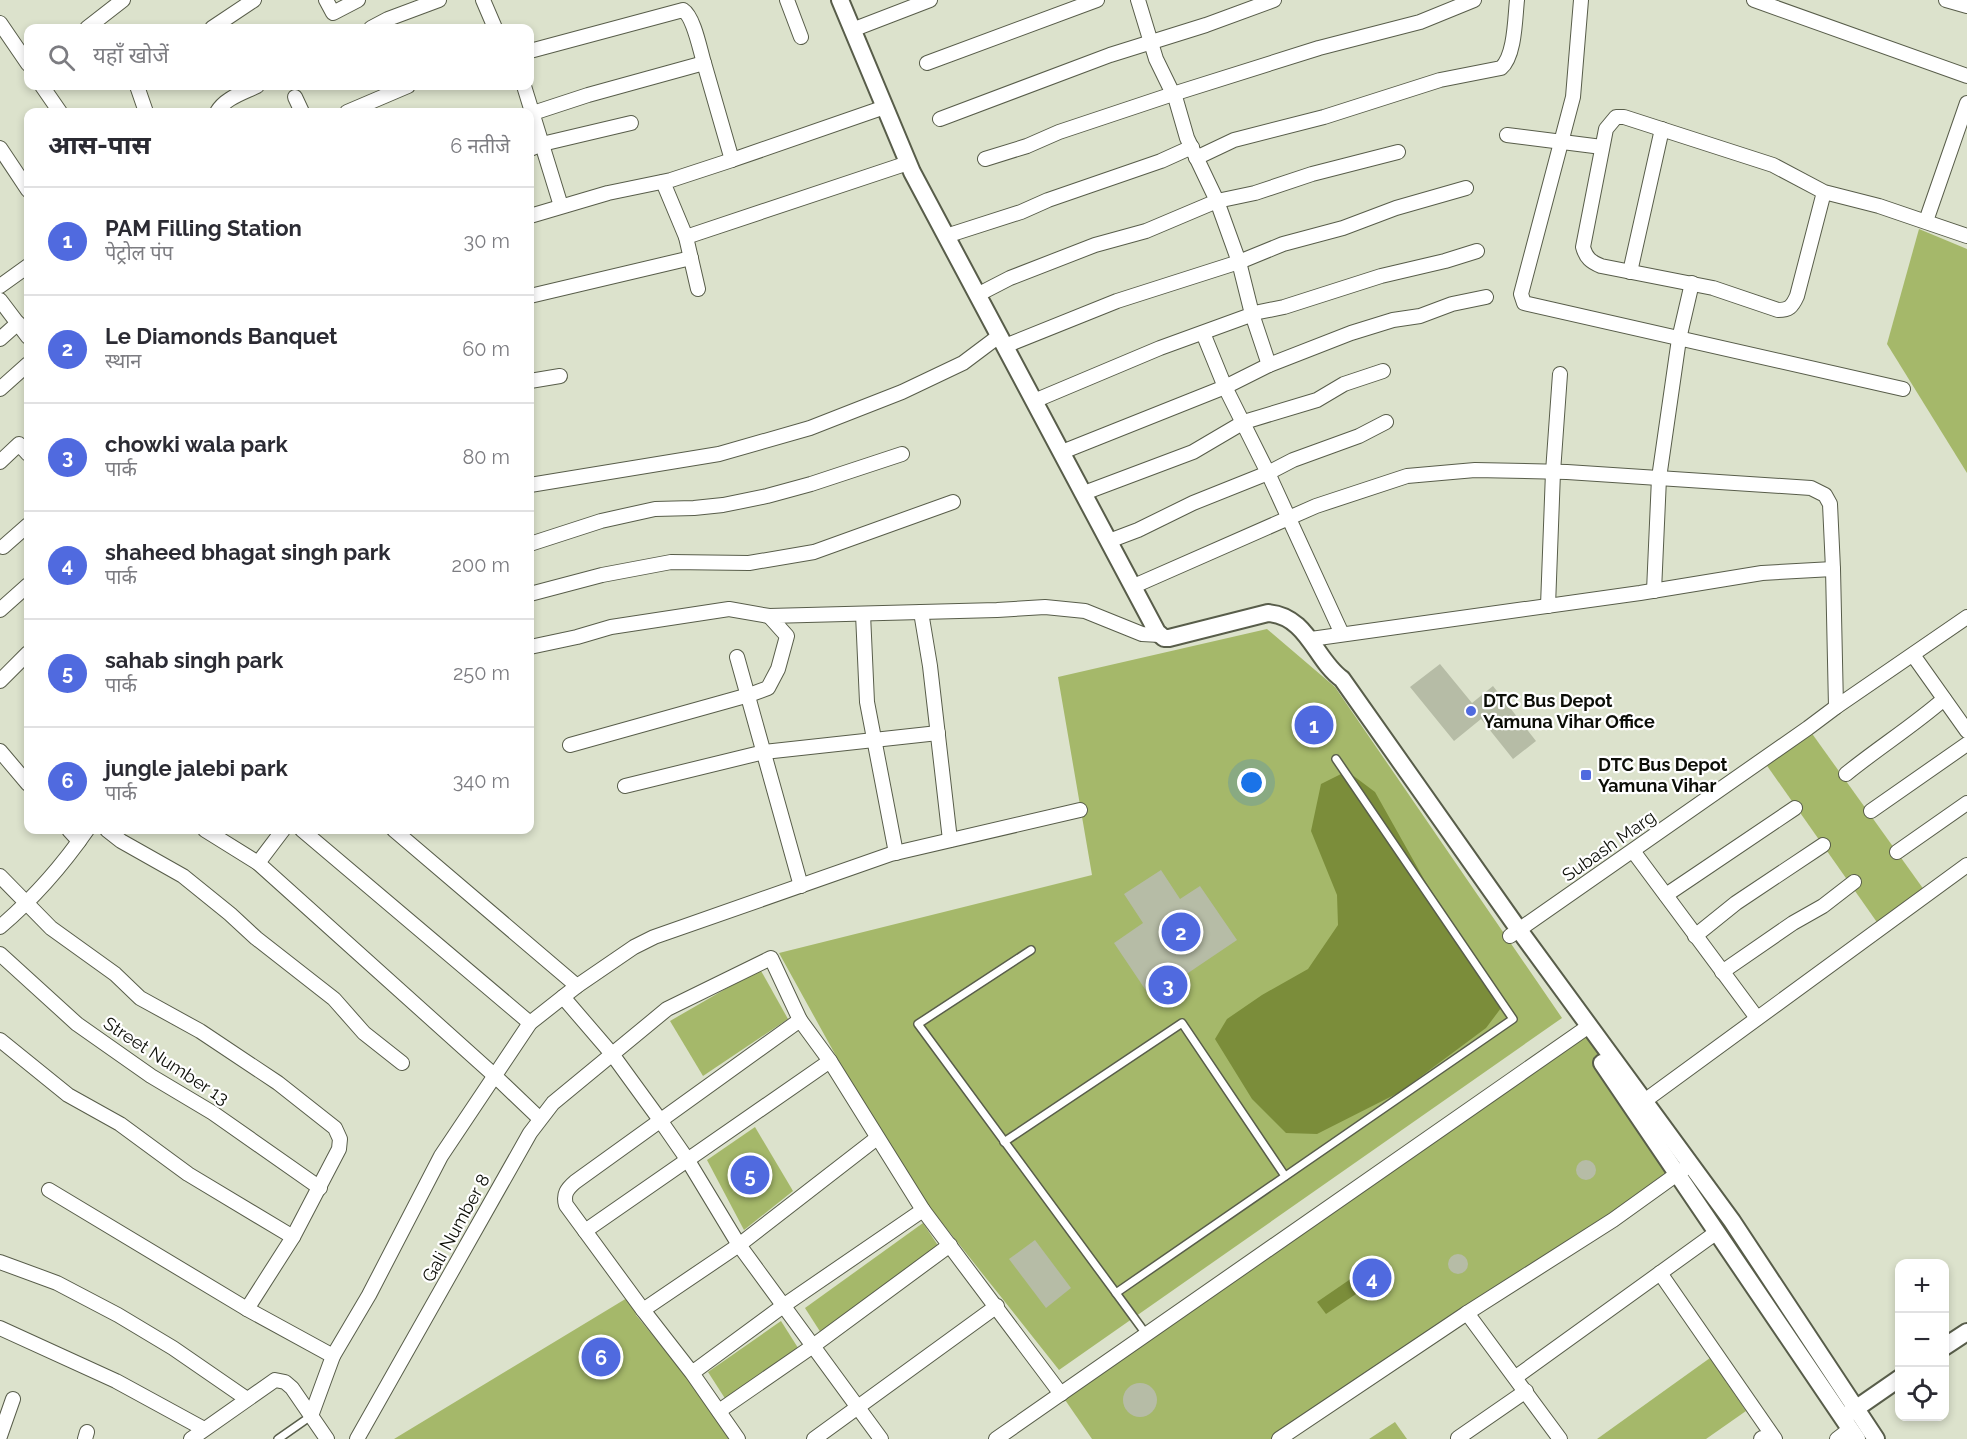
<!DOCTYPE html>
<html lang="hi">
<head>
<meta charset="utf-8">
<style>
  body { margin:0; font-family:Raleway,"Noto Sans Devanagari",sans-serif; background:#f7f7f7; color:#2b2b33 }
  .controls { position:absolute; right:18px; bottom:18px; display:grid; overflow:hidden; border-radius:12px; box-shadow:0 3px 9px #0003 }
  .controls button { width:54px; height:54px; display:grid; place-items:center; padding:0; border:0; border-bottom:2px solid #e1e1e2; background:#fff; color:#2b2b33; font:30px sans-serif }
  .you { position:absolute; left:1252px; top:783px; width:21px; height:21px; margin:-15px; border:4px solid #fff; border-radius:50%; background:#1a73e8; box-shadow:0 0 0 9px #1a73e833 }
  .badge { display:grid; place-items:center; width:39px; height:39px; border-radius:50%; background:#506adf; color:#fff; font-size:20px; font-weight:700 }
  .pin { position:absolute; translate:-50% -50%; border:3px solid #fff; box-shadow:0 2px 6px #0006 }
  .list { margin:0; padding:0; list-style:none }
  h2 { display:flex; justify-content:space-between; align-items:center; height:78px; margin:0; padding:0 24px; font-size:26px }
  h2 small { font-size:20px; font-weight:400; color:#7c7c81 }
  .list li { display:grid; grid-template-columns:39px 1fr auto; gap:18px; align-items:center; box-sizing:border-box; height:108px; padding:0 24px; border-top:2px solid #e1e1e2 }
  .list b { display:block; font-size:22px; white-space:nowrap }
  .list p { margin:0; font-size:20px; white-space:nowrap; color:#7c7c81 }
  .list em { font-size:20px; font-style:normal; color:#7c7c81 }
  .icon { flex:none; width:33px; height:33px; fill:none; stroke:currentColor; stroke-width:2; stroke-linecap:round; stroke-linejoin:round }
  .map { position:relative; flex:none; width:1967px; height:1439px; overflow:hidden }
  .search { position:absolute; background:#fff; box-shadow:0 3px 9px #0003; left:24px; top:24px; width:510px; height:66px; display:flex; align-items:center; gap:15px; box-sizing:border-box; padding:0 21px; border-radius:12px; color:#7c7c81; font-size:22px }
  .panel { position:absolute; background:#fff; box-shadow:0 3px 9px #0003; left:24px; top:108px; width:510px; height:726px; border-radius:12px }
  .map>svg:first-child { display:block }
</style>
</head>
<body>
<div class="map">
<svg width="1967" height="1439" viewBox="0 0 1967 1439">
  <rect width="100%" height="100%" fill="#dce2cc"/>
  <g fill="#a5b86a">
    <path d="M1919 229 1967 249V473L1887 344Z"/>
    <path d="M1267 629 1335 687 1562 1018 1059 1370 897 1166 779 953 1092 875 1058 677Z"/>
    <path d="M1808 728 1927 894 1881 928 1763 760Z"/>
    <path d="M760 969 788 1019 703 1076 670 1021Z"/>
    <path d="M1587 1028 1689 1163 1279 1439H1092L1061 1394Z"/>
    <path d="M755 1127 793 1191 744 1230 707 1160Z"/>
    <path d="M923 1223 941 1250 821 1333 805 1308Z"/>
    <path d="M632 1295 636 1315 705 1399 730 1439H394Z"/>
    <path d="M781 1321 800 1351 726 1400 708 1372Z"/>
    <path d="M1710 1358 1746 1411 1706 1439H1597Z"/>
    <path d="M1395 1422 1407 1439H1369Z"/>
  </g>
  <g fill="#7b8d3a">
    <path d="M1347 771 1375 792 1425 881 1484 970 1501 1008 1486 1028 1400 1092 1317 1134 1286 1133 1252 1099 1215 1039 1227 1019 1262 995 1308 969 1338 925 1337 895 1311 831 1321 784Z"/>
    <path d="M1371 1265 1380 1278 1326 1314 1317 1302Z"/>
  </g>
  <g fill="#b6bca6">
    <path d="M1440 664 1472 703 1493 686 1536 741 1513 759 1481 719 1454 741 1410 687Z"/>
    <path d="M1161 870 1180 899 1200 886 1237 940 1151 998 1114 943 1143 923 1124 894Z"/>
    <circle cx="1586" cy="1170" r="10"/>
    <path d="M1035 1240 1071 1288 1046 1308 1009 1259Z"/>
    <circle cx="1458" cy="1264" r="10"/>
    <circle cx="1140" cy="1400" r="17"/>
  </g>
  <g fill="none" stroke-linecap="round" stroke-linejoin="round">
    <defs>
      <g id="service">
        <path d="M1031 950 918 1024 1116 1293 1513 1019 1336 759"/>
        <path d="M1004 1142 1182 1023 1285 1176"/>
        <path d="M1116 1293 1146 1334"/>
        <path d="M278 1439 311 1416"/>
      </g>
      <g id="minor">
        <path d="M326 0 333 13 358 0"/>
        <path d="M483 0 495 28"/>
        <path d="M787 0 801 37"/>
        <path d="M1581 0 1573 97 1521 294 1524 303 1903 389"/>
        <path d="M1754 0 1967 76"/>
        <path d="M1946 0 1967 6"/>
        <path d="M0 23 28 64"/>
        <path d="M87 28 123 0"/>
        <path d="M212 28 254 0"/>
        <path d="M371 28 388 19 439 0"/>
        <path d="M852 30 930 0"/>
        <path d="M530 51 683 10C694 17 700 50 704 63"/>
        <path d="M927 63 1097 0"/>
        <path d="M42 86 60 112"/>
        <path d="M137 86 146 112"/>
        <path d="M524 86 561 206"/>
        <path d="M295 97 302 112"/>
        <path d="M217 112C225 98 243 93 257 86"/>
        <path d="M347 112 408 86"/>
        <path d="M530 114 588 95 704 63 732 160 885 107"/>
        <path d="M940 119 1110 55 1206 25 1274 0"/>
        <path d="M1507 135 1602 147"/>
        <path d="M0 148 28 190"/>
        <path d="M530 149 542 144 631 123"/>
        <path d="M1196 158 1234 140 1324 117 1440 80 1501 68C1515 56 1515 18 1517 0"/>
        <path d="M985 159 1027 146 1059 132 1173 94 1319 48 1420 22 1474 0"/>
        <path d="M663 182 686 237 698 289"/>
        <path d="M1824 192 1797 296C1792 307 1789 310 1778 310L1713 288 1601 266C1591 262 1586 258 1583 247L1606 129 1616 117H1624L1773 165 1824 192 1879 206 1967 236"/>
        <path d="M530 216 608 193 671 180 732 160"/>
        <path d="M1926 221 1967 103"/>
        <path d="M946 236 1021 212 1048 200 1161 161 1192 147"/>
        <path d="M686 237 908 163"/>
        <path d="M1630 272 1662 129"/>
        <path d="M0 286 28 266"/>
        <path d="M977 295 1010 278 1095 245 1146 231 1217 201 1187 138 1176 100 1156 59 1138 0"/>
        <path d="M530 296 691 258"/>
        <path d="M0 300 28 337"/>
        <path d="M1203 333 1225 387 1268 473 1342 634"/>
        <path d="M0 339 18 323"/>
        <path d="M1005 346 1117 301 1239 262 1283 244 1343 228 1396 208 1466 188"/>
        <path d="M1269 365 1252 314 1239 262 1217 201 1255 193 1312 174 1398 152"/>
        <path d="M530 381 560 376"/>
        <path d="M0 389 28 364"/>
        <path d="M1034 401 1160 348 1259 312 1284 307 1381 276 1445 261 1477 251"/>
        <path d="M1062 452 1225 387 1269 365 1351 333 1393 320 1420 316 1452 304 1486 297"/>
        <path d="M0 462 19 444 28 454"/>
        <path d="M530 485 719 454 810 428 902 392 963 363 999 336"/>
        <path d="M1084 493 1193 452 1244 422 1317 400 1344 384 1383 371"/>
        <path d="M1109 541 1138 530 1193 503 1268 473 1293 460 1359 436 1386 422"/>
        <path d="M530 544 601 521 655 509 694 508 723 505 767 496 811 484 902 454"/>
        <path d="M3 547 28 525"/>
        <path d="M1134 586 1316 506 1407 476 1475 470 1567 472 1811 488 1825 495 1830 504 1833 569 1836 707"/>
        <path d="M1654 591 1659 478 1679 339 1692 283"/>
        <path d="M530 594 602 575 671 562 749 563 814 552 953 502"/>
        <path d="M1548 606 1553 472 1560 374"/>
        <path d="M0 610 28 585"/>
        <path d="M921 612 930 666 950 840"/>
        <path d="M863 614 867 702 896 853"/>
        <path d="M1311 639 1640 593 1762 573 1833 569"/>
        <path d="M530 647 577 637 611 627 729 609 769 616"/>
        <path d="M1913 655 1967 731"/>
        <path d="M737 657 801 886"/>
        <path d="M0 681 28 653"/>
        <path d="M570 745 749 695 768 688 778 669 787 636 769 616 997 610 1045 607 1085 611 1142 634 1160 635"/>
        <path d="M0 751 28 784"/>
        <path d="M1846 774C1878 748 1913 726 1944 699"/>
        <path d="M625 786 764 752 938 733"/>
        <path d="M1871 811 1967 744"/>
        <path d="M69 830 79 841"/>
        <path d="M107 830 121 841 183 876 230 914 256 938 334 999 364 1033 402 1063"/>
        <path d="M205 830 258 863 495 1076 539 1118"/>
        <path d="M302 830 530 1023"/>
        <path d="M394 830 577 986"/>
        <path d="M1633 851 1757 1018"/>
        <path d="M1897 852 1967 803"/>
        <path d="M258 863 283 830"/>
        <path d="M0 876 51 928 115 974 140 998 200 1031 278 1083 335 1128 340 1139 339 1149 293 1237 247 1309"/>
        <path d="M1666 895 1795 808"/>
        <path d="M0 927C34 898 62 866 87 830"/>
        <path d="M1510 936 1808 728 1836 707 1967 617"/>
        <path d="M1695 936 1736 903 1823 845"/>
        <path d="M0 954 77 1024 151 1076 213 1113 320 1188"/>
        <path d="M1722 972 1793 923 1823 906 1854 882"/>
        <path d="M563 997 612 1054 660 1120 687 1159 739 1245 881 1439"/>
        <path d="M0 1040 68 1095 120 1124 188 1174 293 1237"/>
        <path d="M1643 1102 1967 865"/>
        <path d="M49 1190 247 1309 333 1356"/>
        <path d="M923 1210 1061 1394"/>
        <path d="M585 1231 830 1061"/>
        <path d="M0 1262 57 1283 118 1315 173 1348 247 1399"/>
        <path d="M1660 1273 1775 1439"/>
        <path d="M643 1310 739 1245 877 1138"/>
        <path d="M1467 1313 1560 1439"/>
        <path d="M0 1328 116 1381 204 1429"/>
        <path d="M692 1373 783 1306 923 1210 830 1061 800 1020 575 1182C567 1189 563 1194 566 1205L643 1310 692 1373 738 1439"/>
        <path d="M1516 1377 1717 1232"/>
        <path d="M719 1411 813 1346 950 1245"/>
        <path d="M311 1416 333 1356 369 1295 441 1156 530 1023 577 986 634 947 654 937 891 854 1080 810"/>
        <path d="M0 1436 13 1399"/>
        <path d="M1458 1438 1526 1391"/>
        <path d="M85 1439 87 1432"/>
        <path d="M191 1439 275 1380 285 1382 292 1388 327 1439"/>
        <path d="M357 1439 530 1133 553 1103 667 1009 771 958 800 1020"/>
        <path d="M814 1439 997 1306"/>
        <path d="M996 1439 1589 1026"/>
        <path d="M1279 1439 1467 1313 1613 1220 1684 1169"/>
        <path d="M1761 1439 1762 1438"/>
        <path d="M1837 1439 1850 1429"/>
      </g>
      <g id="tertiary">
        <path d="M840 0 912 172 1157 632 1164 638H1169L1268 613C1308 616 1315 660 1342 679L1519 930 1732 1221 1876 1439"/>
        <path d="M1602 1063 1857 1439"/>
        <path d="M1944 1347 1967 1332"/>
        <path d="M1848 1414 1900 1378"/>
      </g>
    </defs>
    <use href="#service" stroke="#585d4a" stroke-width="10"/>
    <use href="#minor" stroke="#585d4a" stroke-width="16"/>
    <use href="#tertiary" stroke="#585d4a" stroke-width="20"/>
    <use href="#service" stroke="#fff" stroke-width="7"/>
    <use href="#minor" stroke="#fff" stroke-width="14"/>
    <use href="#tertiary" stroke="#fff" stroke-width="16"/>
  </g>
  <g fill="#506adf" stroke="#fff" stroke-width="2">
    <circle cx="1471" cy="711" r="6"/>
    <rect x="1580" y="769" width="12" height="12" rx="3"/>
  </g>
  <g text-anchor="middle" stroke-width="4.5" stroke-linejoin="round" paint-order="stroke">
    <g font-size="18" font-weight="bold" fill="#0c0e07" stroke="#fff" text-anchor="start">
      <text x="1483" y="707">DTC Bus Depot<tspan x="1483" dy="21">Yamuna Vihar Office</tspan></text>
      <text x="1598" y="771">DTC Bus Depot<tspan x="1598" dy="21">Yamuna Vihar</tspan></text>
    </g>
    <g font-size="18" fill="#0c0e07" stroke="#fff">
      <text transform="translate(1609 846) rotate(-35)" y="6">Subash Marg</text>
      <text transform="translate(166 1061) rotate(33)" y="6">Street Number 13</text>
      <text transform="translate(456 1228) rotate(-61)" y="6">Gali Number 8</text>
    </g>
  </g>
</svg>
<div class="controls">
<button>+</button>
<button>−</button>
<button><svg class="icon" aria-label="locate" viewBox="0 0 24 24"><circle cx="12" cy="12" r="6"/><path d="M12 2v4M12 18v4M2 12h4M18 12h4"/></svg></button>
</div>
<div class="you"></div>
<div class="pin badge" style="left:1314px;top:725px">1</div>
<div class="pin badge" style="left:1181px;top:932px">2</div>
<div class="pin badge" style="left:1168px;top:985px">3</div>
<div class="pin badge" style="left:1372px;top:1278px">4</div>
<div class="pin badge" style="left:750px;top:1175px">5</div>
<div class="pin badge" style="left:601px;top:1357px">6</div>
<div class="search"><svg class="icon" aria-label="search" viewBox="0 0 24 24"><circle cx="10" cy="10" r="6"/><path d="M15 15l6 6"/></svg>यहाँ खोजें</div>
<section class="panel">
<h2>आस-पास<small>6 नतीजे</small></h2>
<ul class="list">
<li><span class="badge">1</span><div><b>PAM Filling Station</b><p>पेट्रोल पंप</p></div><em>30 m</em></li>
<li><span class="badge">2</span><div><b>Le Diamonds Banquet</b><p>स्थान</p></div><em>60 m</em></li>
<li><span class="badge">3</span><div><b>chowki wala park</b><p>पार्क</p></div><em>80 m</em></li>
<li><span class="badge">4</span><div><b>shaheed bhagat singh park</b><p>पार्क</p></div><em>200 m</em></li>
<li><span class="badge">5</span><div><b>sahab singh park</b><p>पार्क</p></div><em>250 m</em></li>
<li><span class="badge">6</span><div><b>jungle jalebi park</b><p>पार्क</p></div><em>340 m</em></li>
</ul>
</section>
</div>
</body>
</html>
